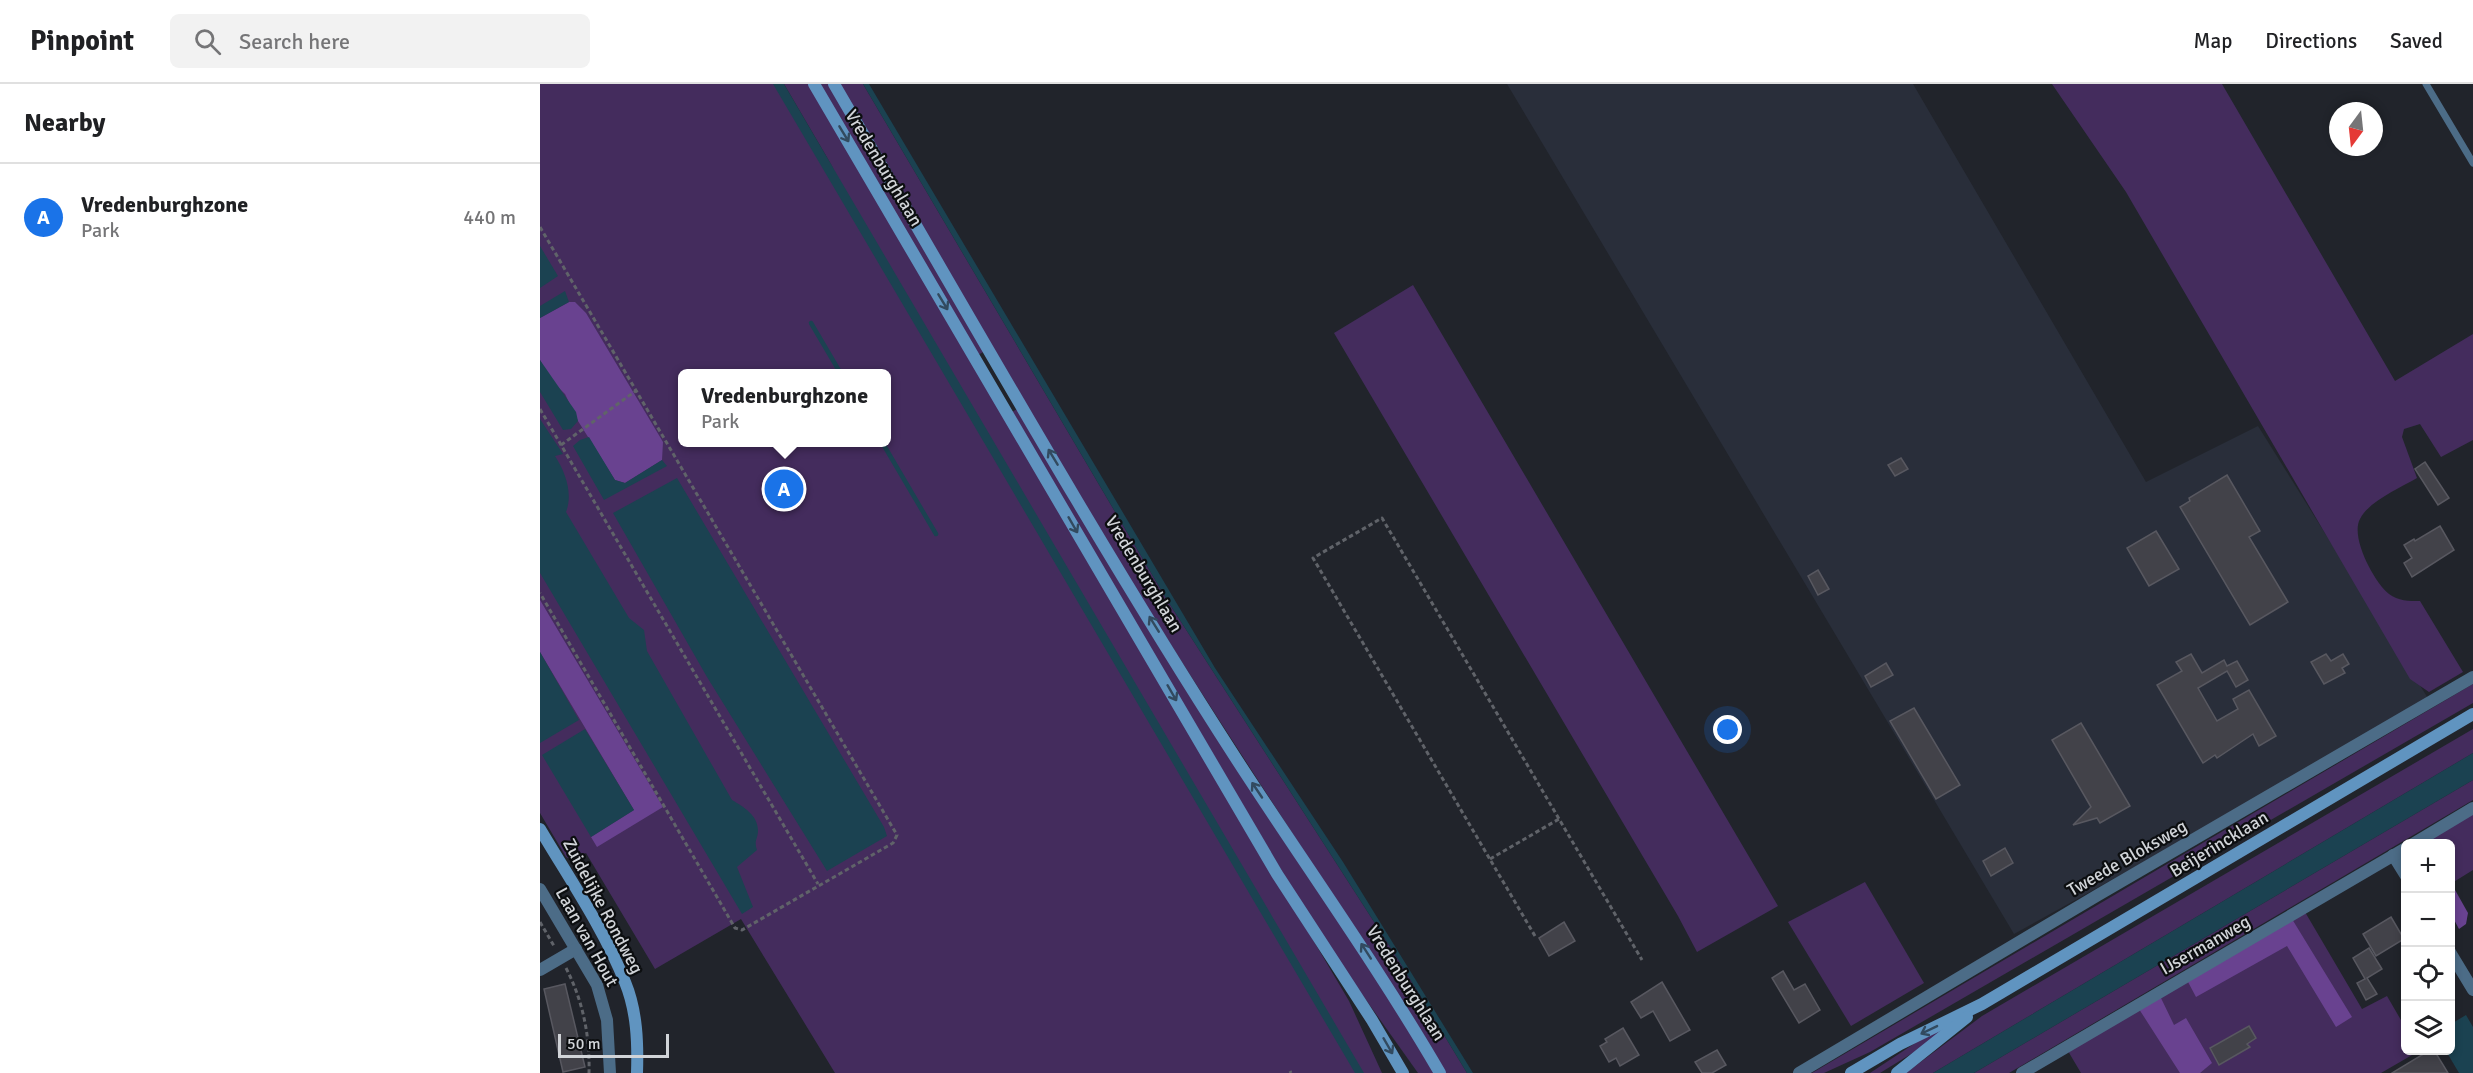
<!DOCTYPE html>
<html lang="en">
<head>
<meta charset="utf-8">
<style>
  body { margin:0; font-family:Signika,sans-serif; background:#f2f2f2; color:#202124 }
  .controls { position:absolute; right:18px; bottom:18px; display:grid; overflow:hidden; border-radius:9px; box-shadow:0 3px 9px #0003 }
  .controls button { width:54px; height:54px; display:grid; place-items:center; padding:0; border:0; border-bottom:2px solid #e0e0e0; background:#fff; color:#202124; font:30px sans-serif }
  .compass { position:absolute; left:1789px; top:18px; width:54px; height:54px; border-radius:50%; background:#fff; box-shadow:0 3px 9px #0003; rotate:195deg }
  .scale { position:absolute; left:18px; bottom:15px; width:111px; box-sizing:border-box; padding-left:6px; border:3px solid #d1d4d8; border-top:0; font-size:16px; line-height:21px; white-space:nowrap; color:#d1d4d8; -webkit-text-stroke:4px #0c0e10; paint-order:stroke }
  .you { position:absolute; left:1188px; top:646px; width:21px; height:21px; margin:-15px; border:4px solid #fff; border-radius:50%; background:#1a73e8; box-shadow:0 0 0 9px #1a73e833 }
  .badge { display:grid; place-items:center; width:39px; height:39px; border-radius:50%; background:#1a73e8; color:#fff; font-size:20px; font-weight:700 }
  .pin { position:absolute; translate:-50% -50%; border:3px solid #fff; box-shadow:0 2px 6px #0006 }
  .popup { position:absolute; left:138px; top:285px; width:213px; height:78px; box-sizing:border-box; display:grid; place-content:center; border-radius:9px; background:#fff; filter:drop-shadow(0 2px 4px #0005); font-size:20px; white-space:nowrap; color:#757577 }
  .popup b { font-size:22px; color:#202124 }
  .popup::after { content:''; position:absolute; left:50%; top:100%; margin-left:-12px; border:12px solid transparent; border-top-color:#fff }
  .list { margin:0; padding:0; list-style:none }
  h2 { display:flex; justify-content:space-between; align-items:center; height:78px; margin:0; padding:0 24px; font-size:26px }
  h2 small { font-size:20px; font-weight:400; color:#757577 }
  .list li { display:grid; grid-template-columns:39px 1fr auto; gap:18px; align-items:center; box-sizing:border-box; height:108px; padding:0 24px; border-top:2px solid #e0e0e0 }
  .list b { display:block; font-size:22px; white-space:nowrap }
  .list p { margin:0; font-size:20px; white-space:nowrap; color:#757577 }
  .list em { font-size:20px; font-style:normal; color:#757577 }
  .icon { flex:none; width:33px; height:33px; fill:none; stroke:currentColor; stroke-width:2; stroke-linecap:round; stroke-linejoin:round }
  .map { position:relative; flex:none; width:1933px; height:989px; overflow:hidden }
  header { display:flex; align-items:center; gap:36px; box-sizing:border-box; height:84px; padding:0 30px; background:#fff; border-bottom:2px solid #e0e0e0 }
  header strong { font-size:28px }
  nav { display:flex; gap:33px; margin-inline-start:auto; font-size:21px }
  .search { width:420px; height:54px; background:#f2f2f2; display:flex; align-items:center; gap:15px; box-sizing:border-box; padding:0 21px; border-radius:9px; color:#757577; font-size:22px }
  main { display:flex }
  aside { flex:1; background:#fff }
  .map>svg:first-child { display:block }
</style>
</head>
<body>
<header>
<strong>Pinpoint</strong>
<div class="search"><svg class="icon" aria-label="search" viewBox="0 0 24 24"><circle cx="10" cy="10" r="6"/><path d="M15 15l6 6"/></svg>Search here</div>
<nav><a>Map</a><a>Directions</a><a>Saved</a></nav>
</header>
<main>
<aside>
<h2>Nearby<small></small></h2>
<ul class="list">
<li><span class="badge">A</span><div><b>Vredenburghzone</b><p>Park</p></div><em>440 m</em></li>
</ul>
</aside>
<div class="map">
<svg width="1933" height="989" viewBox="0 0 1933 989">
  <rect width="100%" height="100%" fill="#21242b"/>
  <path fill="#292e3a" d="M967 0H1373L1606 398 1718 342 1891 619 1474 850Z"/>
  <g fill="#442c5d" fill-rule="evenodd">
    <path d="M0 0H241L295 87 244 0H269L809 917 842 989H295L201 835 115 885 46 769 32 776 26 773 0 729ZM142 290H346V358H142Z"/>
    <path d="M279 0H289L445 267 438 271Z"/>
    <path d="M298 0H323L627 516 856 872 927 989H904C801 819 689 656 585 487 487 327 394 162 298 0Z"/>
    <path d="M1512 0H1682L1855 297 1933 250V356L1901 373 1880 340 1864 345 1862 353 1877 394C1860 404 1829 417 1820 435 1810 453 1834 498 1849 510 1858 517 1869 517 1880 517L1923 588 1889 608 1870 595 1586 108Z"/>
    <path d="M873 201 1238 822 1157 868 1138 832 794 249Z"/>
    <path d="M479 324 895 989H878L777 847 472 328Z"/>
    <path d="M1933 600V619L1330 968 1284 989H1272Z"/>
    <path d="M1933 645V669L1393 989H1366L1442 932Z"/>
    <path d="M1933 696V716L1469 989H1434Z"/>
    <path d="M1933 730V786L1912 799 1910 760 1887 757Z"/>
    <path d="M1325 798 1384 899 1311 942 1248 838Z"/>
    <path d="M1765 828 1822 925 1847 912 1865 943 1866 966 1879 967 1841 989H1541L1528 967Z"/>
    <path d="M1401 942 1405 949 1340 989H1330Z"/>
  </g>
  <g fill="#694290">
    <path d="M29 218H35L46 229 123 358 122 376 85 399 75 396 38 337 25 310 10 295 0 276V234Z"/>
    <path d="M0 516 123 723 57 763 51 753 94 726 0 568Z"/>
    <path d="M1910 797 1928 829 1926 840 1919 845 1911 830Z"/>
    <path d="M1752 835 1812 933 1796 943 1747 862 1656 913 1647 896Z"/>
    <path d="M1620 912 1634 941 1646 934 1672 979 1660 989H1640L1599 925Z"/>
  </g>
  <g fill="#1b4251">
    <path d="M233 0H244L824 989H815Z"/>
    <path d="M323 0H329L675 584 803 778 933 989H927L856 872 627 516Z"/>
    <path d="M0 162 18 192 0 204Z"/>
    <path d="M25 207 29 218 0 234V222Z"/>
    <path d="M0 276 36 328 38 337 31 345 23 346 0 308Z"/>
    <path d="M0 335 23 370 15 372C26 389 33 410 26 428L89 534 104 546 107 567 192 716C204 723 219 732 218 748 217 757 214 756 217 766L197 783 213 823 202 830 0 489Z"/>
    <path d="M49 353 75 396 85 399 122 376 127 382 64 416 33 362 40 356Z"/>
    <path d="M137 394 344 743 347 752 287 787 167 593 73 429Z"/>
    <path d="M0 568 39 636 0 659Z"/>
    <path d="M45 645 94 726 51 753 2 671Z"/>
    <path d="M1933 669V696L1434 989H1393Z"/>
    <path d="M1926 931 1933 943V989H1919L1906 967 1910 966 1911 940Z"/>
  </g>
  <g fill="none" stroke-linecap="round" stroke-linejoin="round">
    <g stroke="#1b4251" stroke-width="4.5">
      <path d="M271 239 301 290"/>
      <path d="M342 358 396 450"/>
    </g>
  </g>
  <g fill="#424249" stroke="#585860" stroke-width="1.5">
    <path d="M1361 374 1368 385 1355 392 1348 381Z"/>
    <path d="M1885 378 1909 414 1898 421 1875 385Z"/>
    <path d="M1687 391 1720 447 1709 453 1748 518 1710 541 1640 423 1650 417 1649 414Z"/>
    <path d="M1900 442 1914 466 1872 493 1864 479 1872 474 1864 461 1874 455 1875 457Z"/>
    <path d="M1616 447 1639 485 1609 502 1587 464Z"/>
    <path d="M1278 486 1289 505 1278 511 1268 492Z"/>
    <path d="M1651 570 1662 589 1684 576 1687 582 1697 577 1708 596 1696 603 1687 587 1658 604 1677 637 1698 625 1693 615 1709 606 1736 652 1719 662 1713 650 1677 674 1675 671 1663 679 1617 601 1642 587 1636 578Z"/>
    <path d="M1786 570 1791 577 1803 570 1809 580 1802 584 1805 589 1784 600 1771 578Z"/>
    <path d="M1346 579 1353 591 1331 603 1325 592Z"/>
    <path d="M1374 624 1420 701 1396 715 1350 637Z"/>
    <path d="M1541 639 1590 722 1560 739 1557 734 1533 741 1551 723 1512 656Z"/>
    <path d="M1465 764 1473 779 1451 792 1443 777Z"/>
    <path d="M1851 833 1864 855 1836 872 1823 850Z"/>
    <path d="M1024 838 1035 857 1009 872 999 854Z"/>
    <path d="M1829 864 1842 885 1827 894 1837 910 1826 916 1817 899 1825 895 1813 874Z"/>
    <path d="M1243 887 1254 906 1265 900 1280 926 1259 939 1232 894Z"/>
    <path d="M1122 898 1150 946 1130 957 1113 927 1101 934 1091 918Z"/>
    <path d="M25 900 45 983 23 988 4 905Z"/>
    <path d="M1709 942 1716 954 1707 960 1710 963 1679 981 1670 964Z"/>
    <path d="M1083 944 1099 971 1080 982 1076 974 1069 978 1060 962 1067 958 1065 955Z"/>
    <path d="M1177 966 1186 981 1172 989H1162L1155 978Z"/>
    <path d="M1890 966H1894L1908 989H1852Z"/>
  </g>
  <g fill="none" stroke-linecap="round" stroke-linejoin="round">
    <g stroke="#606369" stroke-width="3" stroke-dasharray="4.5 3" stroke-linecap="butt">
      <path d="M0 143 357 751 353 759 202 846 195 844 0 509"/>
      <path d="M0 325 278 800"/>
      <path d="M21 361 97 306"/>
      <path d="M950 775 1019 735"/>
      <path d="M0 838 14 862"/>
      <path d="M995 852 773 474 842 434 1102 876"/>
      <path d="M26 884C43 917 50 952 49 989"/>
      <path d="M750 987 751 989"/>
    </g>
    <path stroke="#4c6c87" stroke-width="7" d="M1886 0 1933 79"/>
    <g stroke="#4c6c87" stroke-width="12">
      <path d="M1873 760 1933 724"/>
      <path d="M1853 771 1866 792"/>
      <path d="M0 805 57 901 67 936 70 989"/>
      <path d="M1910 868 1933 906"/>
      <path d="M0 886 36 865"/>
      <path d="M1259 989 1558 811 1933 593"/>
      <path d="M1482 989 1866 764"/>
    </g>
    <g stroke="#6094c0" stroke-width="12">
      <path d="M274 0 737 790 832 936 863 989"/>
      <path d="M294 0C426 226 555 456 697 676 765 781 837 881 900 989"/>
      <path d="M0 745C29 794 64 845 85 898 97 927 98 959 97 989"/>
      <path d="M1311 989 1360 960 1442 920 1933 630"/>
      <path d="M1357 989 1427 933"/>
    </g>
  </g>
  <defs><path id="oneway-shaft" d="M-6 0H5M1.5-3L5.5 0L1.5 3" fill="none" stroke-width="1.6" stroke-linecap="round" stroke-linejoin="round" transform="scale(1.5)"/></defs>
  <g stroke="#324a5f">
    <use href="#oneway-shaft" transform="translate(304 50) rotate(59)"/>
    <use href="#oneway-shaft" transform="translate(403 218) rotate(59)"/>
    <use href="#oneway-shaft" transform="translate(513 373) rotate(-121)"/>
    <use href="#oneway-shaft" transform="translate(533 441) rotate(60)"/>
    <use href="#oneway-shaft" transform="translate(614 540) rotate(-122)"/>
    <use href="#oneway-shaft" transform="translate(632 609) rotate(60)"/>
    <use href="#oneway-shaft" transform="translate(717 706) rotate(-124)"/>
    <use href="#oneway-shaft" transform="translate(826 867) rotate(-123)"/>
    <use href="#oneway-shaft" transform="translate(1389 946) rotate(154)"/>
    <use href="#oneway-shaft" transform="translate(848 962) rotate(60)"/>
  </g>
  <g text-anchor="middle" stroke-width="4.5" stroke-linejoin="round" paint-order="stroke">
    <g font-size="18" fill="#d1d4d8" stroke="#0c0e10">
      <text transform="translate(344 84) rotate(59)" y="6">Vredenburghlaan</text>
      <text transform="translate(604 490) rotate(59)" y="6">Vredenburghlaan</text>
      <text transform="translate(1679 760) rotate(-31)" y="6">Beijerincklaan</text>
      <text transform="translate(1587 774) rotate(-30)" y="6">Tweede Bloksweg</text>
      <text transform="translate(63 822) rotate(62)" y="6">Zuidelijke Rondweg</text>
      <text transform="translate(47 853) rotate(61)" y="6">Laan van Hout</text>
      <text transform="translate(1665 861) rotate(-30)" y="6">IJsermanweg</text>
      <text transform="translate(866 899) rotate(58)" y="6">Vredenburghlaan</text>
    </g>
  </g>
</svg>
<div class="controls">
<button>+</button>
<button>−</button>
<button><svg class="icon" aria-label="locate" viewBox="0 0 24 24"><circle cx="12" cy="12" r="6"/><path d="M12 2v4M12 18v4M2 12h4M18 12h4"/></svg></button>
<button><svg class="icon" aria-label="layers" viewBox="0 0 24 24"><path d="M12 4l9 5-9 5-9-5zM3 14l9 5 9-5"/></svg></button>
</div>
<svg class="compass" viewBox="-18 -18 36 36"><path d="M0-13l5 13h-10z" fill="#e53935"/><path d="M0 13l5-13h-10z" fill="#757577"/></svg>
<div class="scale">50 m</div>
<div class="you"></div>
<div class="pin badge" style="left:244px;top:405px">A</div>
<div class="popup"><b>Vredenburghzone</b>Park</div>
</div>
</main>
</body>
</html>
